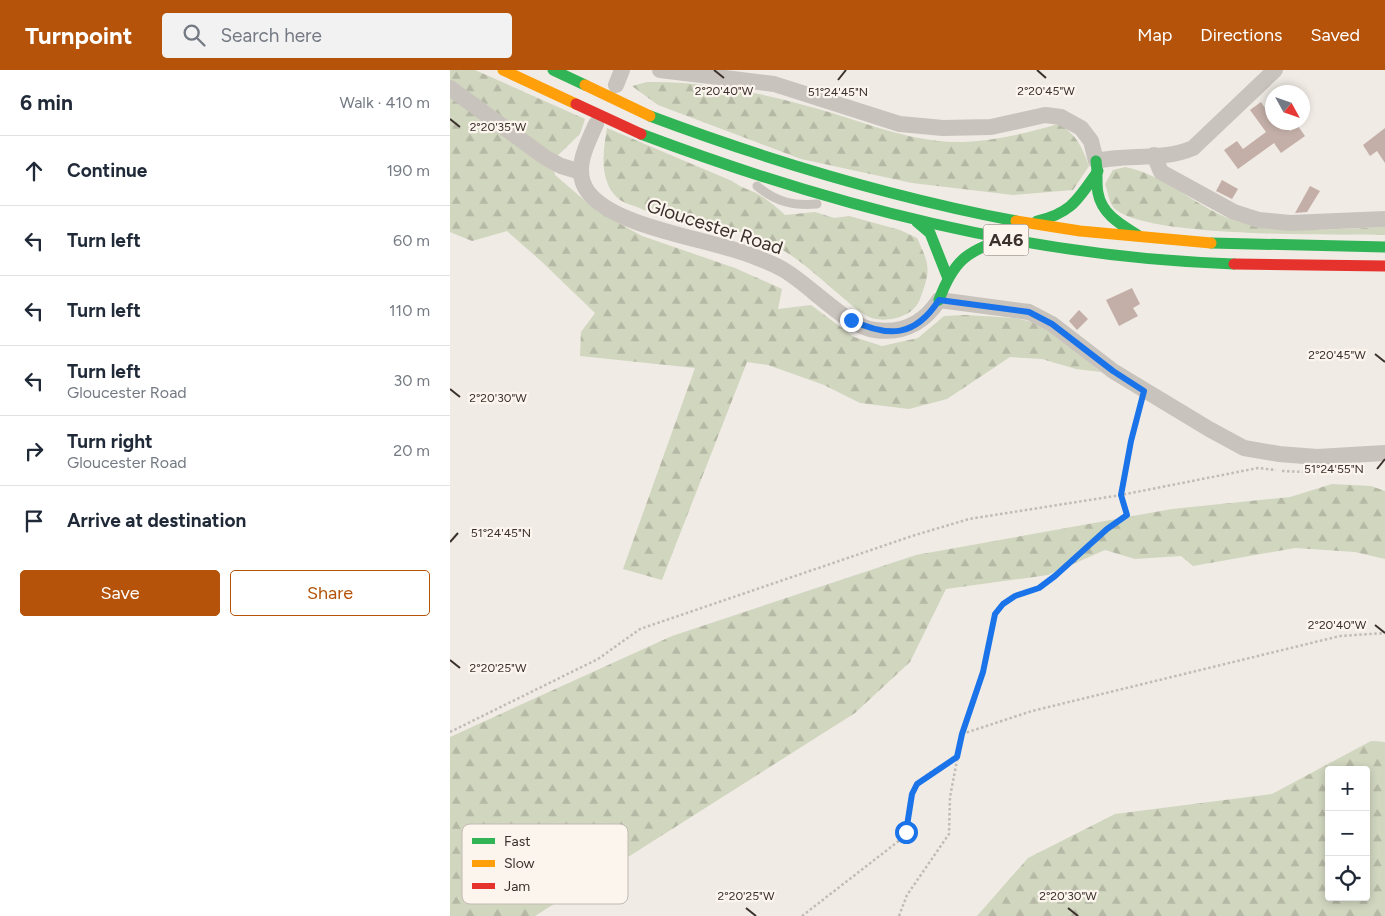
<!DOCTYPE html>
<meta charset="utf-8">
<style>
:root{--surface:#fff;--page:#f2f2f3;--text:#1f2937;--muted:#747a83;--line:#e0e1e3;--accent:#b45309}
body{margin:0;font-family:Figtree,sans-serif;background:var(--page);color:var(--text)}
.controls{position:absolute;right:15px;bottom:15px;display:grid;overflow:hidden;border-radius:5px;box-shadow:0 2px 8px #0003}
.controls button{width:45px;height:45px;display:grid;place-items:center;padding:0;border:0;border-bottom:1px solid var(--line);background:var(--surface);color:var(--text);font:25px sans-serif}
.compass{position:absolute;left:815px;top:15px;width:45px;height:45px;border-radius:50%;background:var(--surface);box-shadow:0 2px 8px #0003;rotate:130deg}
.stop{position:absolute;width:15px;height:15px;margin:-11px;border:4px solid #1a73e8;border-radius:50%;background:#fff}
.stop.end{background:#1a73e8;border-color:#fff;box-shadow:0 1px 5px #0008}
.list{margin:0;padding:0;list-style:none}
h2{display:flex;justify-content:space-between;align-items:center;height:65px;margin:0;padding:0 20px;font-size:21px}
h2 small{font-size:16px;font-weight:400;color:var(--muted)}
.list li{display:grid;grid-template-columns:32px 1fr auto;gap:15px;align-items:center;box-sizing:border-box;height:70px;padding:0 20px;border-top:1px solid var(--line)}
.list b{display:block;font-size:19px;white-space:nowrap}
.list p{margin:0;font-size:16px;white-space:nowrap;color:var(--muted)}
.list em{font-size:16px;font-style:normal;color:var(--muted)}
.actions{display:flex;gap:10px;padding:15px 20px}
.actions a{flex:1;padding:11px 0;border:1px solid var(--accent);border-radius:5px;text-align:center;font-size:18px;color:var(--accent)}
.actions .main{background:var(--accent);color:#fff}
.icon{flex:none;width:28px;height:28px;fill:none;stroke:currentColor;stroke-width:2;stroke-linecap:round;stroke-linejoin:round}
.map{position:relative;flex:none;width:935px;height:846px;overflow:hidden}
header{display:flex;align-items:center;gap:30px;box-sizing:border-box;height:70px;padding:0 25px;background:var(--accent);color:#fff}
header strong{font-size:24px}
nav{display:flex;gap:28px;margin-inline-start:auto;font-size:18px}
.search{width:350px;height:45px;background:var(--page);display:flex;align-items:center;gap:12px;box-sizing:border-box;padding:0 18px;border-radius:5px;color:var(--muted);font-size:19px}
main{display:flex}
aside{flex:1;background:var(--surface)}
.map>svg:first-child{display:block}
.forest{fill:url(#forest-firs);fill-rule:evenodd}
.building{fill:#c3afa7}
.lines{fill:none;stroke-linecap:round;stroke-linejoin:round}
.path{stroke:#c2bbb6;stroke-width:2.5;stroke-dasharray:2.5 2.5;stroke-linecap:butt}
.lane{stroke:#c9c3be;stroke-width:9}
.street{stroke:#c9c3be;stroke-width:16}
.fast{stroke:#30b455;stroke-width:11}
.slow{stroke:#ff9f0a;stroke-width:11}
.jam{stroke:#e5322d;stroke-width:11}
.slow-bridge{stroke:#ff9f0a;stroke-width:11}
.jam-bridge{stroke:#e5322d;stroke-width:11}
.route{stroke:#1a73e8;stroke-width:6}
.ticks{fill:none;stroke:#3b302b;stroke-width:2}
.labels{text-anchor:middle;stroke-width:4.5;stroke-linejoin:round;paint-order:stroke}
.shield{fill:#fbf5ee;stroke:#756b66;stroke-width:1}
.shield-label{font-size:18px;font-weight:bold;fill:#3b302b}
.street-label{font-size:19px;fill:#3b302b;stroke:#fbf5ee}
.key{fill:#fbf5ee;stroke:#c1bab4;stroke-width:1}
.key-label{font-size:14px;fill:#3b302b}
.ticks-label{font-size:12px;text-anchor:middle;fill:#3b302b;stroke:#fbf5ee;stroke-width:4.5;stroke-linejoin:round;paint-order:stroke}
</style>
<header>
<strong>Turnpoint</strong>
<div class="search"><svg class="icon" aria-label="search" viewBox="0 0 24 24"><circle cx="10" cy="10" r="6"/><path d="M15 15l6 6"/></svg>Search here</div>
<nav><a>Map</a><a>Directions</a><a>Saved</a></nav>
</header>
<main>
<aside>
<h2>6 min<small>Walk · 410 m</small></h2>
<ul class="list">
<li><svg class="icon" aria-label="ahead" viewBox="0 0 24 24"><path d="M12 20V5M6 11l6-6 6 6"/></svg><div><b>Continue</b></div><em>190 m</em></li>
<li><svg class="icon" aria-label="left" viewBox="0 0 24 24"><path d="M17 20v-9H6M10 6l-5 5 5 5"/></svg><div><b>Turn left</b></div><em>60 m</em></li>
<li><svg class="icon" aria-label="left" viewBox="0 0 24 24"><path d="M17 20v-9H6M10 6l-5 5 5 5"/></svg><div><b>Turn left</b></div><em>110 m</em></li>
<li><svg class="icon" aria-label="left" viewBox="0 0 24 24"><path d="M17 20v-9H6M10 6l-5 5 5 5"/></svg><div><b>Turn left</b><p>Gloucester Road</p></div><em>30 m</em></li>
<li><svg class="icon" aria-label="right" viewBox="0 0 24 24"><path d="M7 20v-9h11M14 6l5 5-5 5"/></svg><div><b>Turn right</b><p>Gloucester Road</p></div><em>20 m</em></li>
<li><svg class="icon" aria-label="arrive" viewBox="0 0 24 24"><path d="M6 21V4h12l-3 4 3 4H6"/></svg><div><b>Arrive at destination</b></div></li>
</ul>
<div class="actions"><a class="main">Save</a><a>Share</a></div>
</aside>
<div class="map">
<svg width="935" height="846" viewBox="0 0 935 846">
<defs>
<pattern id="forest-firs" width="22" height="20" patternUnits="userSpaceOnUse" patternTransform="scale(1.25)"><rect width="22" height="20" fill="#d1d6bf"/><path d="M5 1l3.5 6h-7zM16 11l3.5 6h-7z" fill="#b4b8a4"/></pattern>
</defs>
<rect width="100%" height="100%" fill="#f0ebe5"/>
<g class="forest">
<path d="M0,0H25L135,49L130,64L102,91L105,105L147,141L192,166L285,198L332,219L328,239L361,235L404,267L432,276L468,268L494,246L515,245L565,248L591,254L651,302L626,299L592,289L560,287L497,329L459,339L410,333L374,315L318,295L297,292L212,510L173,499L245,298L130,286L131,262L145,243L92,192L57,161L22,171L0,162Z"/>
<path d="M197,12C260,11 322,25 382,43C418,54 451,67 488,71C528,75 570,65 608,54C626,63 632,77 639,96L623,120L563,125L462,113L351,89L208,35L182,16Z"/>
<path d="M157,58L282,111C290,117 297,119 306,123C317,129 326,137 335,145L365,142L384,148L399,146L450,160L467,168C480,196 481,199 470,229C464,247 436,254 419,247C409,242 399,233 391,226C368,207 346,185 318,172C276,152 229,156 187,137C182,135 174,133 170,130C148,112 153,82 157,58Z"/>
<path d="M675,97C711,104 740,131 773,146C815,165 889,159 935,157V165C884,164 698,168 665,139C659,134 658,121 655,114L663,100Z"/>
<path d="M882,414L921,416L935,421V489L905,482L845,478L743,496L731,486L685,489L655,480L598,505L496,519L460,592L405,643L85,846H0V667L222,566L466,485L722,439L840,427Z"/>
<path d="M921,671L935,672V846H527L578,788L665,744L822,724ZM879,700H916V827H879Z"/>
</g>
<g class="building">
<path d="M811,32L822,49V52H835L840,61L848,56L855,66L831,83L824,73L788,99L774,80L787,71L793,79L816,62L800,40Z"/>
<path d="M935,58V93L927,81L920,86L913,75Z"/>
<path d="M772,110L788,119L782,129L766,121Z"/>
<path d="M860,116L870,121L857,142L845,143Z"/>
<path d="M682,218L690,234L683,238L688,246L669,256L656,230Z"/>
<path d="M629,240L638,249L627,260L619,251Z"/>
</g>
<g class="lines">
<g class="path">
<path d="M832,401L856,402"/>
<path d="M0,662L148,589L190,559L462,466L519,449L671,425L808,398L826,400"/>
<path d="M512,664L582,641L890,566L935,563"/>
<path d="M352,846L450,770C463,752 455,729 467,714C476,703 494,695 506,687"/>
<path d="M449,846L457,825L499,764L500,727L512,664L533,602L545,544L553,534L565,526L589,518L605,506L657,459L677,445L671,425L690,334"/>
</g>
<path class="lane" d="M307,116C326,132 343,136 367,134"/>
<g class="street">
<path d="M210,0L324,14L450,54L493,58L541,57L595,45L611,47L631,58L641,71L646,91C678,84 713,91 743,78L825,0"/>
<path d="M166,15L172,0"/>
<path d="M0,18L96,88L111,96L131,102"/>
<path d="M146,54C137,74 122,101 138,122C165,158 260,169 303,186C313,190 324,194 334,200C360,215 397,257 425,260C453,264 474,253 489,230L579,242L602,254L663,301L759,359L794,378L829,384L867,387L935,383"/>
<path d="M704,85L711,102L784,142L809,150L840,153L935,149"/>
</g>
<g class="fast">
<path d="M103,0L135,15"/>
<path d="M200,46C320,91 440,127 566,151"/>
<path d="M191,64C382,136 579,187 784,194"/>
<path d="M646,91C648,102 646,113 648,123C652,145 672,155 689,166"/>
<path d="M587,151C622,143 628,129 648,101"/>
<path d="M467,152L480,163L497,206"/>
<path d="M761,173L935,177"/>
<path d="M489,230C503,192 516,181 554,169"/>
</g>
<g class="slow">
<path d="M53,0L126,34"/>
<path d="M566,151L630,161L761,173"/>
</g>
<path class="jam" d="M784,194L935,196"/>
<path class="slow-bridge" d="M135,15L200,46"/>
<path class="jam-bridge" d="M126,34L191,64"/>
</g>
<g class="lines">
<path class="route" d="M401,250C439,268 465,267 489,230L579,242L602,254L663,301L694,321L681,371L671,425L677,445L657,459L605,506L589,518L565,526L553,534L545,544L533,602L512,664L507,687L467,714L462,724L456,762"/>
</g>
<path class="ticks" d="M264,0L274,8M587,0L596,8M388,10L396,0M0,49L10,57M925,284L935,292M0,319L10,327M927,399L935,389M0,472L8,463M925,555L935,563M0,590L10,598M296,838L306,846M618,838L628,846"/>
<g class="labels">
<rect class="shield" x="533.5" y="154.5" width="45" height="31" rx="4"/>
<g class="shield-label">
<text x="556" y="176">A46</text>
</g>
<g class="street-label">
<text transform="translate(265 156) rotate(18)" y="7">Gloucester Road</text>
</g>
</g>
<rect x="12" y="754" width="166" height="80" rx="8" class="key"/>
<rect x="22" y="768" width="23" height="6" fill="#30b455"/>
<rect x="22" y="790" width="23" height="7" fill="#ff9f0a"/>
<rect x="22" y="813" width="23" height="6" fill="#e5322d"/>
<g class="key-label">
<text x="54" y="776">Fast</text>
<text x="54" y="798">Slow</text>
<text x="54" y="821">Jam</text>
</g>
<g class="ticks-label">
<text x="274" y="25">2°20'40"W</text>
<text x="596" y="25">2°20'45"W</text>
<text x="388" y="26">51°24'45"N</text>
<text x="48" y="61">2°20'35"W</text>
<text x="887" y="289">2°20'45"W</text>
<text x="48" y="332">2°20'30"W</text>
<text x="884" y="403">51°24'55"N</text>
<text x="51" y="467">51°24'45"N</text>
<text x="887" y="559">2°20'40"W</text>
<text x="48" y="602">2°20'25"W</text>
<text x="296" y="830">2°20'25"W</text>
<text x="618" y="830">2°20'30"W</text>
</g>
</svg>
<div class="controls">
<button>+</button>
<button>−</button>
<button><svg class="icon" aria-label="locate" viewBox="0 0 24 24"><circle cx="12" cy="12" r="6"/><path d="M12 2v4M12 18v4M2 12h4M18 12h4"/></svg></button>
</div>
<svg class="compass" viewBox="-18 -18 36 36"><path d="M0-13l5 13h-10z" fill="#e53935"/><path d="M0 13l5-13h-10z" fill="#747a83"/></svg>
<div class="stop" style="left:456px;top:762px"></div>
<div class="stop end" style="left:401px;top:250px"></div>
</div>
</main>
